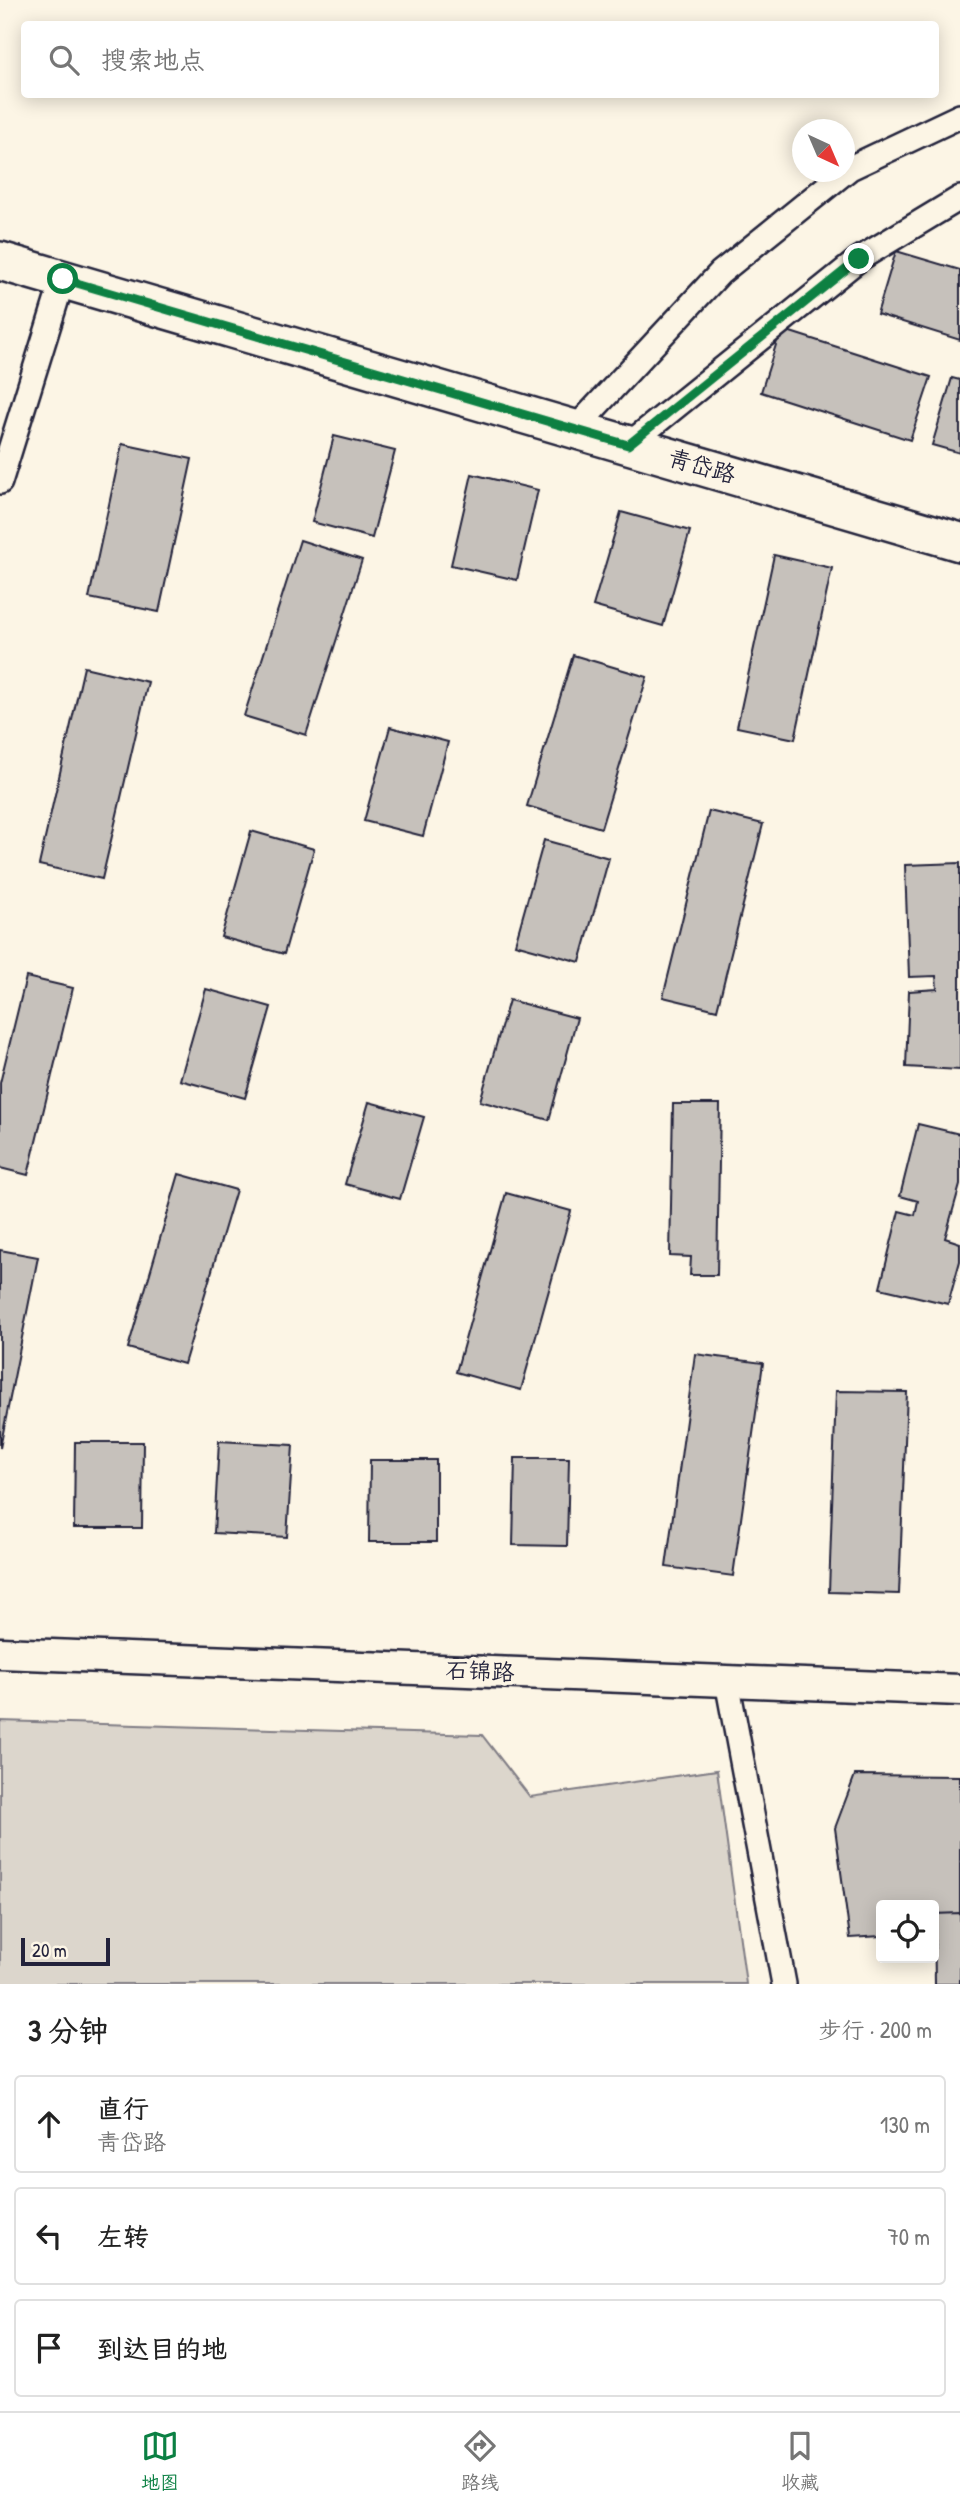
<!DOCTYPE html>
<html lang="zh">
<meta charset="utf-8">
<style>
:root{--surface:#fff;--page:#f6f6f6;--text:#222;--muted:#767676;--line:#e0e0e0;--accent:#0b8043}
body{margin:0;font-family:"Patrick Hand","LXGW WenKai TC",sans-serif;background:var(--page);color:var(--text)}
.controls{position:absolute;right:21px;bottom:21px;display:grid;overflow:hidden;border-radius:7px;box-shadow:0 4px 18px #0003}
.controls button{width:63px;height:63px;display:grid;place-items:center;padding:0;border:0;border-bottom:2px solid var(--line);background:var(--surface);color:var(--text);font:35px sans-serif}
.compass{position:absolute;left:792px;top:119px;width:63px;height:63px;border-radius:50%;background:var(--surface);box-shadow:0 4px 18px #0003;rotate:136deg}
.scale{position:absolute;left:21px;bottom:18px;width:89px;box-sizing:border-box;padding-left:7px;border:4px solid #22223b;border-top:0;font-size:19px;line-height:24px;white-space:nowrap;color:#22223b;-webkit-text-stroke:5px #fcf5e5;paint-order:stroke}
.stop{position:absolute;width:21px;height:21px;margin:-16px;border:5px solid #0b8043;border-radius:50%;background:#fff}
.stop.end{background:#0b8043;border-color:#fff;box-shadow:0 2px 7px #0008}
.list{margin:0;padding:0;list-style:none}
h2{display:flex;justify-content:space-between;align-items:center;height:91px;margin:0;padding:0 28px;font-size:30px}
h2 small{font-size:23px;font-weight:400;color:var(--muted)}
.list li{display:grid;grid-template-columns:46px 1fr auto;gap:21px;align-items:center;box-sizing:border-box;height:98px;margin:0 14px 14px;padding:0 14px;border:2px solid var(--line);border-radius:7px}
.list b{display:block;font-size:26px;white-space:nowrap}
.list p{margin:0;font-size:23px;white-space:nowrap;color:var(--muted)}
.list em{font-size:23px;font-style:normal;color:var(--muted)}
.icon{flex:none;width:38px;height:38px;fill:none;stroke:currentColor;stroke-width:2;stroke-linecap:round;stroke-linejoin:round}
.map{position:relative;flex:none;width:960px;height:1984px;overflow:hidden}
.search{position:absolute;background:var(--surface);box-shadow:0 4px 18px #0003;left:21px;right:21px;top:21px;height:77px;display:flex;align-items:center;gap:18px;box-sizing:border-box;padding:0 24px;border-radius:7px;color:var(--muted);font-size:26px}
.sheet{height:427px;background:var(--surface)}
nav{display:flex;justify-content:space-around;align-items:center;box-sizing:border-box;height:98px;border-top:2px solid var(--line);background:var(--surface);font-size:19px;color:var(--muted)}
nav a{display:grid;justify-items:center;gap:4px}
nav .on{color:var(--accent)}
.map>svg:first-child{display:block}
.green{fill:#dcd6cc;stroke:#7f7c84;stroke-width:2}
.building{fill:#c6c1bb;stroke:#22223b;stroke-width:2}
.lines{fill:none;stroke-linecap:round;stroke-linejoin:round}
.minor-casing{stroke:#22223b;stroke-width:28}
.tertiary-casing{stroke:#22223b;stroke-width:35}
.primary-casing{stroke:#22223b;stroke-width:42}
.minor{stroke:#fcf5e5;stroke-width:23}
.tertiary{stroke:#fcf5e5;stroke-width:30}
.primary{stroke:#fcf5e5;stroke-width:37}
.route{stroke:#0b8043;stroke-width:9}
.labels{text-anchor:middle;stroke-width:7;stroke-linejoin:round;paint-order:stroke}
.street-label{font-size:23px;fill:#22223b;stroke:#fcf5e5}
</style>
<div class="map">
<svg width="960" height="1984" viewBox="0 0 960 1984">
<rect width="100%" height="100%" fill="#fcf5e5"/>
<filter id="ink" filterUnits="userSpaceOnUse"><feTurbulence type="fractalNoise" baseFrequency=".0143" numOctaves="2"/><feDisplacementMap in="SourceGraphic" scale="14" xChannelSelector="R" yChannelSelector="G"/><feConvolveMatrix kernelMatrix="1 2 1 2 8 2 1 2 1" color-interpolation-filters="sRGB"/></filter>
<g filter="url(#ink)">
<path class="green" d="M0,1721L482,1735L530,1797L717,1770L746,1984H0Z"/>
<g class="building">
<path d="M896,251L960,270V340L877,314Z"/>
<path d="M781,329L931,377L910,440L761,392Z"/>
<path d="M952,378L960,380V453L932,445Z"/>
<path d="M334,436L395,451L372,538L312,522Z"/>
<path d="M122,444L192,459L159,612L89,598Z"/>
<path d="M472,474L538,490L517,580L451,565Z"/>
<path d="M621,512L690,531L663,626L593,606Z"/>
<path d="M300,540L362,560L306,735L244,716Z"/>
<path d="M774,555L832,568L795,739L737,727Z"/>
<path d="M573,655L647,677L601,828L527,806Z"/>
<path d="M84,667L148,682L102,879L39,865Z"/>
<path d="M390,727L448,742L423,836L364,821Z"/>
<path d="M709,811L763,824L717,1010L663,997Z"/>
<path d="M251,831L314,849L284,954L221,937Z"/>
<path d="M544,840L609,858L580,962L515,944Z"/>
<path d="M960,863V1070L906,1067L909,991L937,989L936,976L909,977L905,865Z"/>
<path d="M26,977L73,988L28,1175L0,1168V1083Z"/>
<path d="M206,989L271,1007L245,1098L180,1080Z"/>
<path d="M509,1000L577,1018L549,1120L480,1101Z"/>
<path d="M369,1102L424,1117L400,1199L345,1184Z"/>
<path d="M673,1104H720L717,1275H690L691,1257L670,1256Z"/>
<path d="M918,1124L960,1134V1185L945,1238L960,1243V1261L948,1304L880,1288L899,1211L915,1215L918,1201L900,1196Z"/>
<path d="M179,1174L236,1190L184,1364L128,1348Z"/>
<path d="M506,1193L571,1211L521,1390L456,1372Z"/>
<path d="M0,1250L38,1257L0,1448Z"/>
<path d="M695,1354L763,1363L733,1576L666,1567Z"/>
<path d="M836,1391L907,1392L899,1594L829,1592Z"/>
<path d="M219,1441L293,1445L287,1537L214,1533Z"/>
<path d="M75,1442H143L142,1528H74Z"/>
<path d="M515,1458H569L567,1546L513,1545Z"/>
<path d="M370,1460H436V1542H369Z"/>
<path d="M855,1775L960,1776V1931L934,1932V1905H881V1936L850,1938L835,1828Z"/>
<path d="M960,1913V1984H935L934,1914Z"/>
</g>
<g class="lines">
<g class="minor-casing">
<g id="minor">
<path d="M575,429L720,273L850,168L960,116"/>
<path d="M628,445L859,259L960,198"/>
<path d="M0,482L63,279"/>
<path d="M727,1681L784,1984"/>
</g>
</g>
<g class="tertiary-casing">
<path id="tertiary" d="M0,1653L960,1690"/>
</g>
<g class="primary-casing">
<path id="primary" d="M0,261L960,542"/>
</g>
<use href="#minor" class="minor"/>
<use href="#tertiary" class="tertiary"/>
<use href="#primary" class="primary"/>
</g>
</g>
<g class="lines" filter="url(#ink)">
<path class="route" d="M63,279L628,445L859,259"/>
</g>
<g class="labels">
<g class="street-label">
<text transform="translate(702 466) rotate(16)" y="8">青岱路</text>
<text transform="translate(480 1671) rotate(2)" y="8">石锦路</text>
</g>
</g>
</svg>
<div class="controls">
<button><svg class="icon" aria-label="locate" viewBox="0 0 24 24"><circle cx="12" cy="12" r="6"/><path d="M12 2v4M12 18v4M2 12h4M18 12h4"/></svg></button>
</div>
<svg class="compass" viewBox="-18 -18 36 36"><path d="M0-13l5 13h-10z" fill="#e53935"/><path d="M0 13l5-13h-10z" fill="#767676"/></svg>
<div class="scale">20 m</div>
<div class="stop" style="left:63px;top:279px"></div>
<div class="stop end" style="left:859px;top:259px"></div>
<div class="search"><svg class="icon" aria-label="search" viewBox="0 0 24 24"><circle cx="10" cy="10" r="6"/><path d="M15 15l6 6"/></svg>搜索地点</div>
</div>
<section class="sheet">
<h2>3 分钟<small>步行 · 200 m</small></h2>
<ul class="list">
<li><svg class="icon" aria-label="ahead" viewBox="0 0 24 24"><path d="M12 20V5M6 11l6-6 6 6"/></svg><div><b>直行</b><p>青岱路</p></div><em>130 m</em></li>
<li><svg class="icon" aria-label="left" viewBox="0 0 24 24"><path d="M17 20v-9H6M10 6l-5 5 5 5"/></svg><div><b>左转</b></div><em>70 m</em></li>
<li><svg class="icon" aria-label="arrive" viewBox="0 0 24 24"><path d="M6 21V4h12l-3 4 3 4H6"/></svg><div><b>到达目的地</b></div></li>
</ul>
</section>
<nav>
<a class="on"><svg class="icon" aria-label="map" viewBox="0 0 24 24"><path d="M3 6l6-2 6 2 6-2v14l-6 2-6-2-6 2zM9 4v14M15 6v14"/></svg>地图</a>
<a><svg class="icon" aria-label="directions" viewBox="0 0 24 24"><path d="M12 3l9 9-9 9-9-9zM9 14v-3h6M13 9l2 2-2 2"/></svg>路线</a>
<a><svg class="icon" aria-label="saved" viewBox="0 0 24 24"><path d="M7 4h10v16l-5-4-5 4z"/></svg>收藏</a>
</nav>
